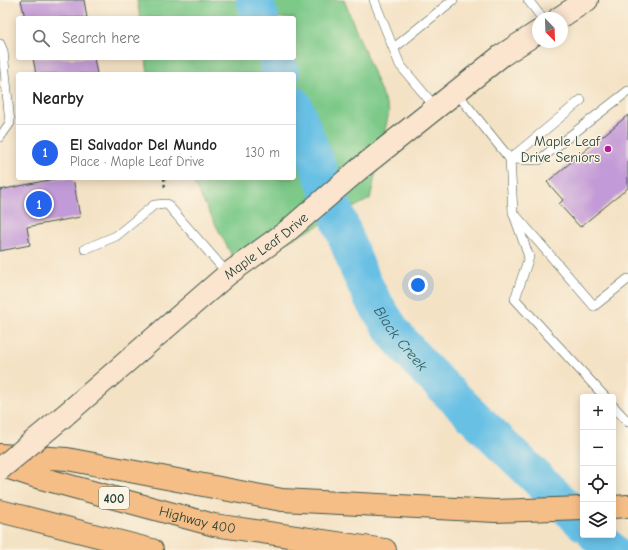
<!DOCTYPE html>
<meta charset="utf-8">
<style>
:root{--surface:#fff;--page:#f2f2f2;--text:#222;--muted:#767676;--line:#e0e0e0;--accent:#2563eb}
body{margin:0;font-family:"Comic Neue",sans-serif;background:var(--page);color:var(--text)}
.controls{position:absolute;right:12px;bottom:12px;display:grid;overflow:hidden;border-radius:4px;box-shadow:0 2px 10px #0003}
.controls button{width:36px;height:36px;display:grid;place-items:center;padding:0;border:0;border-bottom:1px solid var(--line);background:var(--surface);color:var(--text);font:20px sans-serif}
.compass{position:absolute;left:532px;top:12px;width:36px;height:36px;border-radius:50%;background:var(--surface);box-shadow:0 2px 10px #0003;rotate:157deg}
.you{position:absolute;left:418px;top:285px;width:14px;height:14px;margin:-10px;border:3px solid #fff;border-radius:50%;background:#1a73e8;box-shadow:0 0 0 6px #1a73e833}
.badge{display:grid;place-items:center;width:26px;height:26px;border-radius:50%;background:var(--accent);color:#fff;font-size:13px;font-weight:700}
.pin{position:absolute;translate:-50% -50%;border:2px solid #fff;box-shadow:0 1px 4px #0006}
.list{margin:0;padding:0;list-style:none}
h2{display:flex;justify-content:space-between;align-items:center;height:52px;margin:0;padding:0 16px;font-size:17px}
h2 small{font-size:13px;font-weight:400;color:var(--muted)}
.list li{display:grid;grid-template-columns:26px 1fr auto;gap:12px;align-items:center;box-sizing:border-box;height:56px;padding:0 16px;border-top:1px solid var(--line)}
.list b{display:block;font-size:15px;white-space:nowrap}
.list p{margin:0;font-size:13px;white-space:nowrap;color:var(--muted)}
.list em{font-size:13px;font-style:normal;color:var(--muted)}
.icon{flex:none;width:22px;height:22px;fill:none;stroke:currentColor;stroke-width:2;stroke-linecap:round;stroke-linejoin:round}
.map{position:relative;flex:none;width:628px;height:550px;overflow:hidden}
.search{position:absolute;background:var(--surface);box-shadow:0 2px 10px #0003;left:16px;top:16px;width:280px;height:44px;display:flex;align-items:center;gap:10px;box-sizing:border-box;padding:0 14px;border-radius:4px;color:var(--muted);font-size:15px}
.panel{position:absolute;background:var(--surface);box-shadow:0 2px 10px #0003;left:16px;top:72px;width:280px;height:108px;border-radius:4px}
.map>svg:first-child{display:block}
.green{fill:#7cc988;stroke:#4e835e}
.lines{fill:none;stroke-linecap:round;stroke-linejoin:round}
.river{stroke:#67c0e5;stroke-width:36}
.building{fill:#c29ad7}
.lane-casing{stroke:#3f564a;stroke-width:10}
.secondary-casing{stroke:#3f564a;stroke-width:24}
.highway-casing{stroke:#3f564a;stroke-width:24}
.path{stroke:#3f564a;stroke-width:2.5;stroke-dasharray:3 3;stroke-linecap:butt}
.lane{stroke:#fff;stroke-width:9}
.secondary{stroke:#fbe5cf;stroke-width:22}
.highway{stroke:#f6be87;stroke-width:22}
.secondary-bridge-casing{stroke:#3f564a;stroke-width:24;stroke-linecap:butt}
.secondary-bridge{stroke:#fbe5cf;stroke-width:22}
.poi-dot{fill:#b5179e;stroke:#fcf5e5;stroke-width:1.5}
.labels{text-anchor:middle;stroke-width:3;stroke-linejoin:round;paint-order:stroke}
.shield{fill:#fcf5e5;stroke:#617469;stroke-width:1}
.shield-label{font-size:13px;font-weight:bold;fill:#1f3d34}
.poi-label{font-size:14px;fill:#1f3d34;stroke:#fcf5e5;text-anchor:end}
.street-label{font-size:14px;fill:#1f3d34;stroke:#fcf5e5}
.water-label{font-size:15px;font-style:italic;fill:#315e60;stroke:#fcf5e5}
</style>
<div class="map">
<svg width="628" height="550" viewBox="0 0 628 550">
<rect width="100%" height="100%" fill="#fcf5e5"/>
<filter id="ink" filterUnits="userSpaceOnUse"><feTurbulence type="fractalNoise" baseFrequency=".025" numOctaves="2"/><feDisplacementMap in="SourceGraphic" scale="8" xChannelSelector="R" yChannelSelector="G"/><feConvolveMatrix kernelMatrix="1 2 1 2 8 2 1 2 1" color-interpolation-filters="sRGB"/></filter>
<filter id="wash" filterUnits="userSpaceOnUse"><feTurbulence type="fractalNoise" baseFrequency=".012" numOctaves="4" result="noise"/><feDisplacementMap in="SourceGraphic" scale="16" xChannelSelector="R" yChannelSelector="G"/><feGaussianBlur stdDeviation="0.9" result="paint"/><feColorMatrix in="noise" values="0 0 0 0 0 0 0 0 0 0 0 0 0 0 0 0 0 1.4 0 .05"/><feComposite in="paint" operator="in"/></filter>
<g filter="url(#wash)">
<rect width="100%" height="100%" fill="#f4e2c5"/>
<path class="green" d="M137,0H344L389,112L370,199L238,267L191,178H294V74H148L146,58H294V18H140Z"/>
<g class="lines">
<g class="river">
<path d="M254,0L261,18"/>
<path d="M276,58L282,74"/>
<path id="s1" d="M294,104L359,272L371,297L394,333L422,366L583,523"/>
<path d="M596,535L611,550"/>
</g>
</g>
<g id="blocks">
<g class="building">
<path d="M21,0H84L87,18H25Z"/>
<path d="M33,58H94L97,74H36Z"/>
<path d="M628,115V188L580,227L559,204L563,200L547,182Z"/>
<path d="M59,178H73L80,217L27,227L30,245L0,251V190Z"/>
</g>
</g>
</g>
<g filter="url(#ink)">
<use href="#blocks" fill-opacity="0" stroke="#3f564a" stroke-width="1"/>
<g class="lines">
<g class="lane-casing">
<g id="lane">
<path d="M374,0L400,65L436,108"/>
<path d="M528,0L542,18"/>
<path d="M0,44L3,51L10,123L0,137"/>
<path d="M394,48L453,0"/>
<path d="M456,92L510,159L513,212L529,257L515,299L605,397"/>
<path d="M510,159L539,160L628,91"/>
<path d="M510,159L581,100"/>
<path d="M517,217L594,306L628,279"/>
<path d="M85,249L116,236L154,205L167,204L228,274"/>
<path d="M613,406L628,422"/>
</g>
</g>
<g class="secondary-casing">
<g id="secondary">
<path d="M559,18L587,0"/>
<path id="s2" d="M64,416L228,274L285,233L358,170L501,56L538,32"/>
</g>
</g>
<g class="highway-casing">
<g id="highway">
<path d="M0,455L67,459L282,500L495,511L583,508"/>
<path id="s3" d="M0,465L37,477L214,525L385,550"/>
<path d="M613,507L628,506"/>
<path d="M0,511L152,550"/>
</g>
</g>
<path class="path" d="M164,178L165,189"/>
<use href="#lane" class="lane"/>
<use href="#secondary" class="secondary"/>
<use href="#highway" class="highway"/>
<g class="secondary-bridge-casing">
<path id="secondary-bridge" d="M0,469L64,416"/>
</g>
<use href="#secondary-bridge" class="secondary-bridge"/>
</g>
</g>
<circle class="poi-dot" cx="608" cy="149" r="4"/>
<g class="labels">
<rect class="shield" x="99" y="487" width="30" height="22" rx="3"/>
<g class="shield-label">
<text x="114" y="503">400</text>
</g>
<g class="poi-label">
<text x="600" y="146">Maple Leaf<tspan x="600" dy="16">Drive Seniors</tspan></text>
</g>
<g class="street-label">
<text dy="5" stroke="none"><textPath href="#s2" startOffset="264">Maple Leaf Drive</textPath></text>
<text dy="5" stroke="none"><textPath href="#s3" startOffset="205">Highway 400</textPath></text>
</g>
<g class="water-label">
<text dy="5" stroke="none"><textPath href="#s1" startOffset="259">Black Creek</textPath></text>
</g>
</g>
</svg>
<div class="controls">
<button>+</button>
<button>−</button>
<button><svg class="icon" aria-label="locate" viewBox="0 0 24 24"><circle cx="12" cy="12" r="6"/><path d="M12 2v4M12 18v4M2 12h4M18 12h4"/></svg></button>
<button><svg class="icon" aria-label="layers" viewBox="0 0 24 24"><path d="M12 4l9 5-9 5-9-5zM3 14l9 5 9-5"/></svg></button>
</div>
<svg class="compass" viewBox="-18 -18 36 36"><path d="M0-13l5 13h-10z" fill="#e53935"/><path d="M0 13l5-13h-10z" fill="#767676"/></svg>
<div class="you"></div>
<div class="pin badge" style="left:39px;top:204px">1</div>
<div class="search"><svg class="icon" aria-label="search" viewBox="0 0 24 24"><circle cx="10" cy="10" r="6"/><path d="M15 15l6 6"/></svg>Search here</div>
<section class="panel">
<h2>Nearby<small></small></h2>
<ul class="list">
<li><span class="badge">1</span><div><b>El Salvador Del Mundo</b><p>Place · Maple Leaf Drive</p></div><em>130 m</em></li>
</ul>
</section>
</div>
